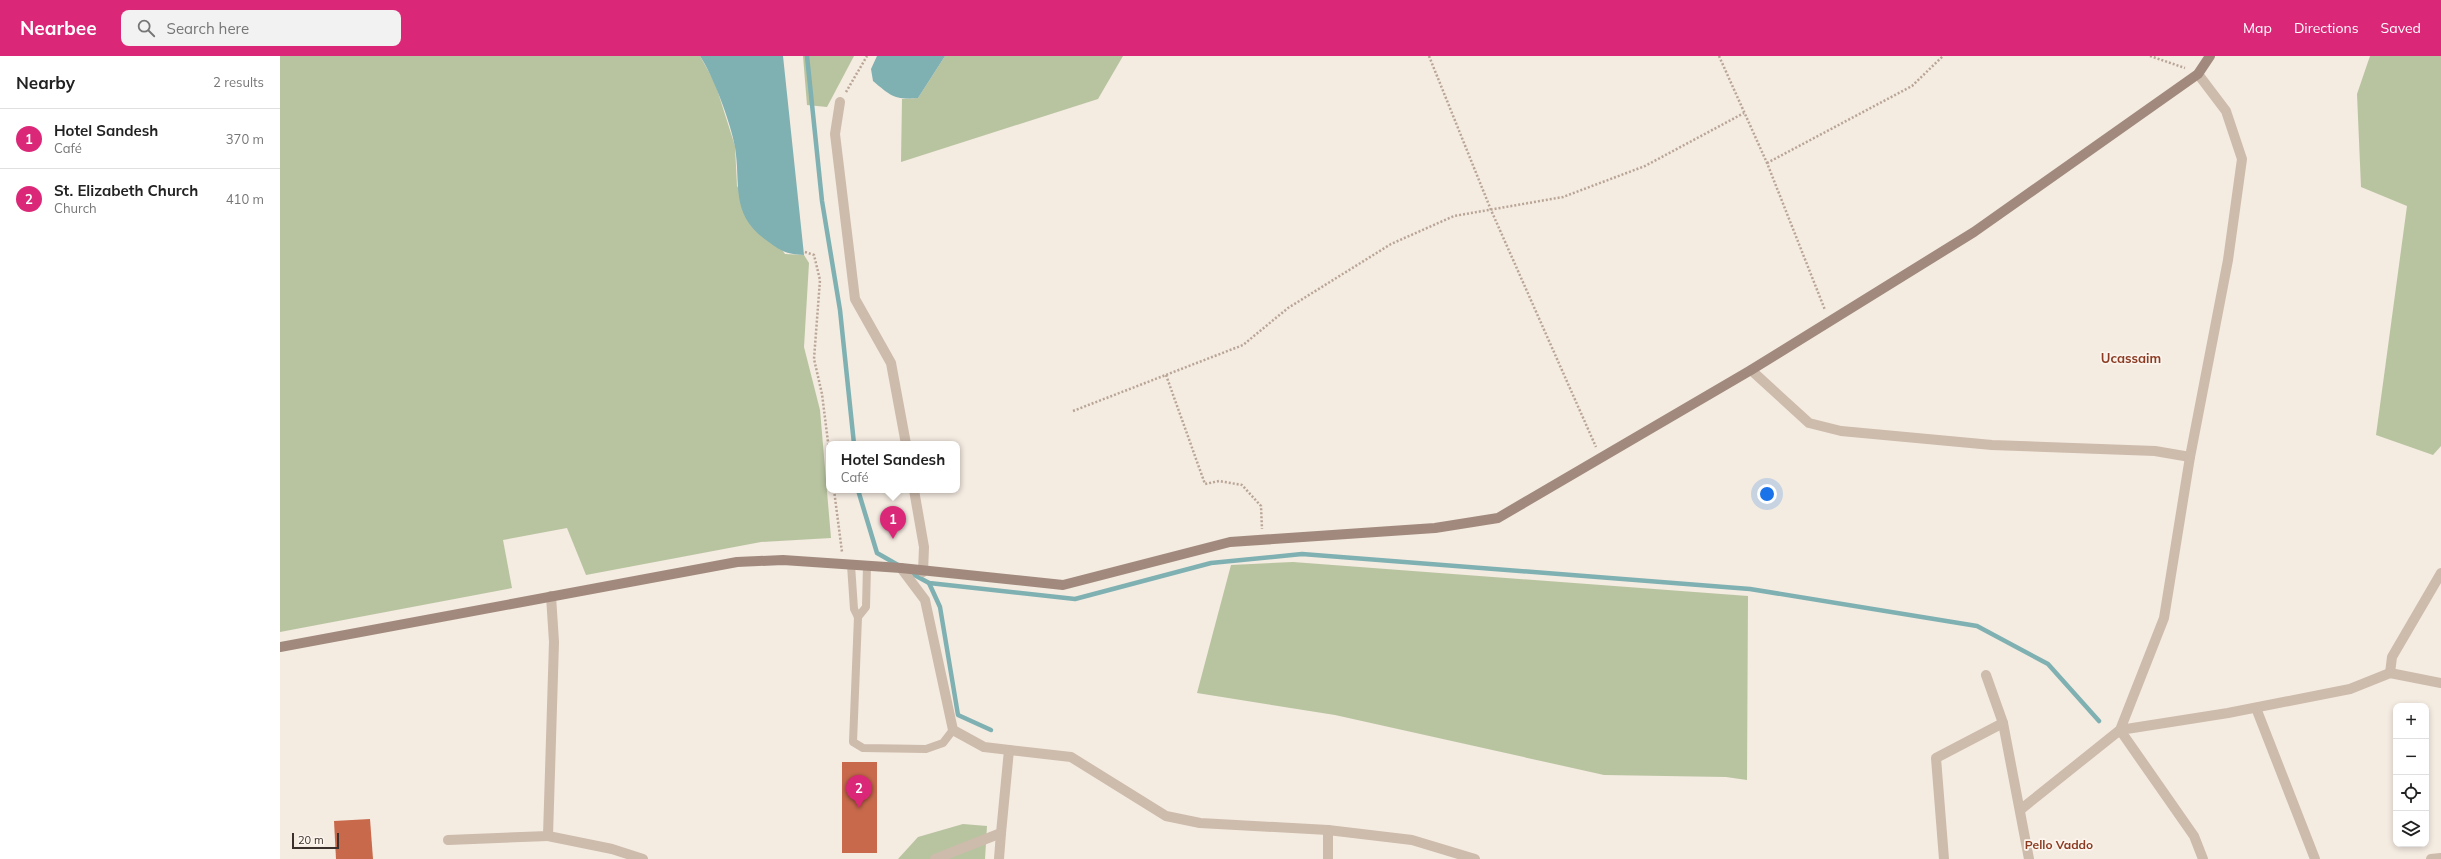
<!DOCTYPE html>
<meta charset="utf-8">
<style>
:root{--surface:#fff;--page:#f2f2f2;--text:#222;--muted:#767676;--line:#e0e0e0;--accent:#db2777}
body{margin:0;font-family:Mulish,sans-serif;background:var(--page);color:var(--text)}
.controls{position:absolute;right:12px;bottom:12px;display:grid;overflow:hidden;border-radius:8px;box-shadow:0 2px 6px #0003}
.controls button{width:36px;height:36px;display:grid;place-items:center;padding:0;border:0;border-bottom:1px solid var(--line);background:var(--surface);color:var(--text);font:20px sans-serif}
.scale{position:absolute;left:12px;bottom:10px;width:47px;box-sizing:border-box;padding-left:4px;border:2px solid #3b302b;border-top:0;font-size:11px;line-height:14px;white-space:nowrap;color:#3b302b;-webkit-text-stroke:3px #fbf5ee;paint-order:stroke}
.you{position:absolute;left:1487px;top:438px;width:14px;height:14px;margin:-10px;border:3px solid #fff;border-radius:50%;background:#1a73e8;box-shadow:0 0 0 6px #1a73e833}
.badge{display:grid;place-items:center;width:26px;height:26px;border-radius:50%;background:var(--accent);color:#fff;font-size:13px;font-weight:700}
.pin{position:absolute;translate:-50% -33px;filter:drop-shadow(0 1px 2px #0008)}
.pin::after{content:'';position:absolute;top:21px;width:14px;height:12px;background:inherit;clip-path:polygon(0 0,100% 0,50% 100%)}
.popup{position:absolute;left:546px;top:385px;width:134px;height:52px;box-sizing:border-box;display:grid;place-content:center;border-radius:8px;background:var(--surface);filter:drop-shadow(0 1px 3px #0005);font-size:13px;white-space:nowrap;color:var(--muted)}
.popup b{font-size:15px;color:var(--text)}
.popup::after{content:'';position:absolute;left:50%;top:100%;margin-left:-8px;border:8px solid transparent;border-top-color:var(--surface)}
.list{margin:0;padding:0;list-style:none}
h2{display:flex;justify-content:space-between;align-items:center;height:52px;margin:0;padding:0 16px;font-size:17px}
h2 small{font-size:13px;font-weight:400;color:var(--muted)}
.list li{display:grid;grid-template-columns:26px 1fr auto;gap:12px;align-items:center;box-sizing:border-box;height:60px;padding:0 16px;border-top:1px solid var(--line)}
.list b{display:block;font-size:15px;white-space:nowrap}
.list p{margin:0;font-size:13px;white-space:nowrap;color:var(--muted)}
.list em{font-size:13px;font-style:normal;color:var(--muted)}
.icon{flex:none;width:22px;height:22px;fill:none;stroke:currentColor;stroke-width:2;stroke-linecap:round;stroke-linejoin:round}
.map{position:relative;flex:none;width:2161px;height:803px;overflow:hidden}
header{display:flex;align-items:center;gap:24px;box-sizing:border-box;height:56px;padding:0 20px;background:var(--accent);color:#fff}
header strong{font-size:19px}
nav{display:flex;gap:22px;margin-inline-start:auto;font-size:14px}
.search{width:280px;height:36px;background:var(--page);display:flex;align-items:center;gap:10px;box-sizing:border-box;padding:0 14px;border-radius:8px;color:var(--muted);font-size:15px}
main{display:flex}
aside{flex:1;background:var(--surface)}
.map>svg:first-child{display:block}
.green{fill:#b8c4a0}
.water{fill:#7fb0b2}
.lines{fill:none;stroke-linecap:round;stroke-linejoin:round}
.stream{stroke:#7fb0b2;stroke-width:4.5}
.building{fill:#c8694b}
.path{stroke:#b9a596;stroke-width:2.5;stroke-dasharray:2 2;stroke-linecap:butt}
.lane{stroke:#cdbbac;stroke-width:8}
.street{stroke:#cdbbac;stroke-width:10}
.secondary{stroke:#a18a7d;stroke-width:10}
.labels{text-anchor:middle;stroke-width:3.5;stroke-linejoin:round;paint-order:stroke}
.neighbourhood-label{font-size:12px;font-weight:bold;fill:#8c3b22;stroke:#fbf5ee}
.quarter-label{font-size:13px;font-weight:bold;fill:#8c3b22;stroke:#fbf5ee}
</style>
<header>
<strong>Nearbee</strong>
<div class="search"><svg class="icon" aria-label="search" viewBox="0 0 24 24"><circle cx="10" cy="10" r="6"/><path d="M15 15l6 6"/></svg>Search here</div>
<nav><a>Map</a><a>Directions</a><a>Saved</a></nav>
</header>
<main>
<aside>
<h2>Nearby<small>2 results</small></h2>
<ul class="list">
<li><span class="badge">1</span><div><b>Hotel Sandesh</b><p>Café</p></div><em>370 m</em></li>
<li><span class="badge">2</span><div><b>St. Elizabeth Church</b><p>Church</p></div><em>410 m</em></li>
</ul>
</aside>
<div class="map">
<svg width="2161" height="803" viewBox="0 0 2161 803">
<rect width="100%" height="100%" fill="#f4ebe1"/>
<g class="green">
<path d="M0,0H420L435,27L455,90L457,130L505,198L524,199L529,207L524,291L540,354L551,482L481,486L306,519L287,472L223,484L232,532L0,576Z"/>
<path d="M523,0H574L547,51L527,49Z"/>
<path d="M665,0H843L818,43L621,106L622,43L638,42Z"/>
<path d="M2090,0H2161V390L2153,399L2096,379L2127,150L2081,131L2077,38Z"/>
<path d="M1013,506L1468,540L1467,724L1446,721L1324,719L1055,659L917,637L951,509Z"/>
<path d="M683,768L707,770L705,803H618L638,781Z"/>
</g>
<g class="water">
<path d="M420,0H503L524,199C505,198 501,195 486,184C450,158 461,129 455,91C451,68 433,19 420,0Z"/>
<path d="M597,0H665L638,42C614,44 611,40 593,25L591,13Z"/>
</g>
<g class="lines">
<g class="stream">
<path d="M527,0L542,145L560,254L574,388"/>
<path d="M578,434L597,497L618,509"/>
<path d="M629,516L649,527L795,543L931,507L1022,498L1470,533L1697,570L1768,608L1819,665"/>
<path d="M649,527L660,551L678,659L711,674"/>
</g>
</g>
<g class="building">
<rect x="562" y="706" width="35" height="91"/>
<path d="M90,763L93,803H56L54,765Z"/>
</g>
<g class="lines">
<g class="path">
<path d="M1149,0L1211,154L1316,391"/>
<path d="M1439,0L1487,107L1545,254"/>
<path d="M1870,0L1905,12"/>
<path d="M566,36L587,0"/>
<path d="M1487,107L1632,30L1663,0"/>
<path d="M525,196L534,199L540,224L534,303L542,338L549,394"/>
<path d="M886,319L925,428L939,425L962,429L981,450L982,473"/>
<path d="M793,355L963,289L1008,252L1111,188L1174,160L1283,141L1365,110L1464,57"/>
<path d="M554,434L562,496"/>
</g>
<g class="lane">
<path d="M571,509L574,553L578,561L573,686L583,692L646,693L663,687L673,674"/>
<path d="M578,561L586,551L587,510"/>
</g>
<g class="street">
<path d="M560,46L555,78L575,243L611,307L626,388"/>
<path d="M1471,314L1529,367L1561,375L1712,389L1875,395L1910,401"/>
<path d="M634,434L644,491L643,516"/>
<path d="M621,512L645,544L673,674L704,691L791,701L886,760L920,767L1048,774L1132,784L1195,803"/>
<path d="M2110,617L2112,601L2161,517"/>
<path d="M1706,619L1723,667L1749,803"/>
<path d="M1976,652L2035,803"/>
<path d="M1740,754L1840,674L1884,562L1910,401L1948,204L1962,103L1946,55L1918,18"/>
<path d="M1048,774V803"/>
<path d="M268,780L332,793L363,803"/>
<path d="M168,784L268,780L274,586L271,540"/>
<path d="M655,803L721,777L729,694"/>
<path d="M719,803L721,777"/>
<path d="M1664,803L1656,702L1723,667"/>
<path d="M1923,803L1914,780L1840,674L1948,657L2070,633L2110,617L2161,627"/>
<path d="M2151,803L2161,802"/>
</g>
<path class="secondary" d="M0,591L457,506L503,504L621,512L783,529L950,486L1155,472L1218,462L1471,314L1694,176L1918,18L1930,0"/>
</g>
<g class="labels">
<g class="neighbourhood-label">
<text x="1779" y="793">Pello Vaddo</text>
</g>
<g class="quarter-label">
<text x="1851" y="307">Ucassaim</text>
</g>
</g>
</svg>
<div class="controls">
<button>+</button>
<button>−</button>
<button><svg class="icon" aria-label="locate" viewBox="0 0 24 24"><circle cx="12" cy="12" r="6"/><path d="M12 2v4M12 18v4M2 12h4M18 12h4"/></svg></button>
<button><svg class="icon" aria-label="layers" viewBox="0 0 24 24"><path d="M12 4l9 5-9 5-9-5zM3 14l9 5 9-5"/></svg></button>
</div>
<div class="scale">20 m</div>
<div class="you"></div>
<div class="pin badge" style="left:613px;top:483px">1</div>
<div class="popup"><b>Hotel Sandesh</b>Café</div>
<div class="pin badge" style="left:579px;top:752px">2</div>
</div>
</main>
